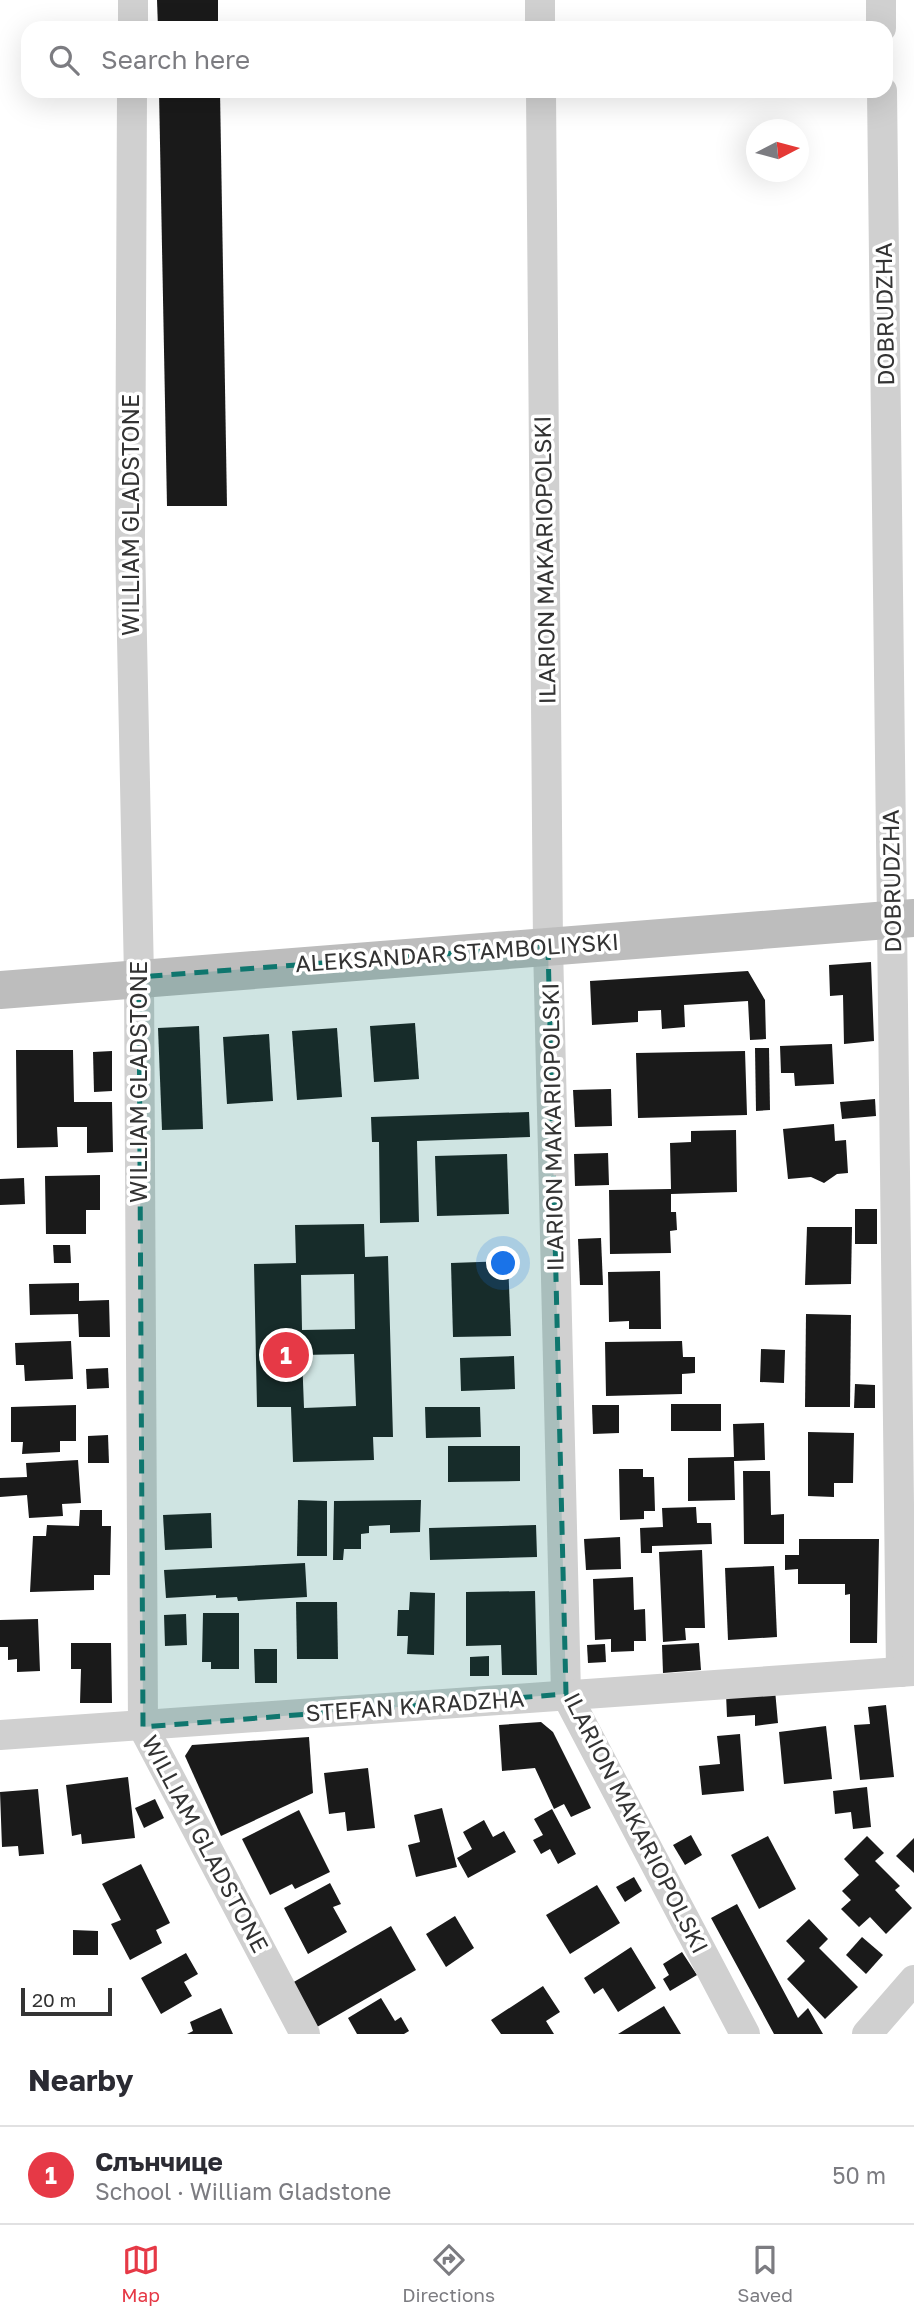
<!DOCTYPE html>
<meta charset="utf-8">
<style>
:root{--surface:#fff;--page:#f7f7f7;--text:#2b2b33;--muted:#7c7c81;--line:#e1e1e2;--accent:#e63946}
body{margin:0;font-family:"Golos Text",sans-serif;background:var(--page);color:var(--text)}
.compass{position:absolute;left:746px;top:119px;width:63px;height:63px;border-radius:50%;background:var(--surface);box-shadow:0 7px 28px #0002;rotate:84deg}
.scale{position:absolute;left:21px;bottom:18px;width:91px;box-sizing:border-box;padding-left:7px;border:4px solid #333;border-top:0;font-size:19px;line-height:24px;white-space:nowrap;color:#333;-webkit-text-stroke:5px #fff;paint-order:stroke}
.you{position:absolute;left:504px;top:1264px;width:24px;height:24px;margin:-18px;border:5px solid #fff;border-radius:50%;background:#1a73e8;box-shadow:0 0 0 10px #1a73e833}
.badge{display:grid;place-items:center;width:46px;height:46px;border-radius:50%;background:var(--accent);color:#fff;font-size:23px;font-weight:700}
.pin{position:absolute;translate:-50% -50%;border:4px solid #fff;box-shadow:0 2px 7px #0006}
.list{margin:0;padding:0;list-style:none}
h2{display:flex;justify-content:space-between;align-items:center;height:91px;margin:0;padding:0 28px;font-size:30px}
h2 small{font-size:23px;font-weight:400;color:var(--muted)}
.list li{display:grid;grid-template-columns:46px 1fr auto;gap:21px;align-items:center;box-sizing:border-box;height:98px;padding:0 28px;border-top:2px solid var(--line)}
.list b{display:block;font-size:26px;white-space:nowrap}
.list p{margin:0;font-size:23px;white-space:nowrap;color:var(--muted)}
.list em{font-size:23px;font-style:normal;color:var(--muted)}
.icon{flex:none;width:38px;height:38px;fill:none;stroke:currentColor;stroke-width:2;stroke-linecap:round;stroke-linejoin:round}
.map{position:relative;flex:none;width:914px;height:2034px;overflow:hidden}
.search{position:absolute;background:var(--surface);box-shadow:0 7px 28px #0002;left:21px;right:21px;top:21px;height:77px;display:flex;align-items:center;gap:18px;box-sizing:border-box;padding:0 24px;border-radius:21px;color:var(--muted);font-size:26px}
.sheet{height:189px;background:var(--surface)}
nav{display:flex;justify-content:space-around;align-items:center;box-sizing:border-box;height:98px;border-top:2px solid var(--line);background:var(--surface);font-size:19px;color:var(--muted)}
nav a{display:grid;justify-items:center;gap:4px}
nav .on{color:var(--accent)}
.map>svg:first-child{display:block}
.building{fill:#1a1a1a;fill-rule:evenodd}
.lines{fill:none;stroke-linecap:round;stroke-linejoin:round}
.street{stroke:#d0d0d0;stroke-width:30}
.secondary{stroke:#bdbdbd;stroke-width:38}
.marked{fill:#0f766e;fill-opacity:0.2;stroke:#0f766e;stroke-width:5;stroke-dasharray:14 9;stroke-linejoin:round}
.labels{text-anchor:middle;stroke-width:7;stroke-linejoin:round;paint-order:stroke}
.street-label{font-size:23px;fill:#333;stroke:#fff}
</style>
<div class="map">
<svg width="914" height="2034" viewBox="0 0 914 2034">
<rect width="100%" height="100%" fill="#fff"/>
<g class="building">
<path d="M157,0H218V28H158Z"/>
<path d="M159,91H220L227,506H167Z"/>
<path d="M871,962L874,1041L844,1044L843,995L830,996L829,965Z"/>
<path d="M748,971L765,1000L766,1039L750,1040L748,1001L684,1005L685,1027L662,1029L661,1010L638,1011V1022L592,1025L590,981Z"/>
<path d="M415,1023L419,1079L374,1082L370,1026Z"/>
<path d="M199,1026L203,1129L162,1130L158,1028Z"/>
<path d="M337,1028L342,1097L297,1100L292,1031Z"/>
<path d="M269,1034L273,1101L227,1104L223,1037Z"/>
<path d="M832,1044L834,1084L795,1086L794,1073H781L780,1046Z"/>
<path d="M755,1048H769L770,1110L756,1111Z"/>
<path d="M16,1050H73L74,1102H112L113,1152L87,1153V1127H57L58,1147L17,1148Z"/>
<path d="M112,1051V1091L94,1092L93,1052Z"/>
<path d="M745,1051L747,1115L638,1118L636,1053Z"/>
<path d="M611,1089L612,1126L575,1127L573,1090Z"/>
<path d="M875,1099L876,1116L842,1119L840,1102Z"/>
<path d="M529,1112L530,1137L417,1141L419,1222L380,1223L379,1142H372L371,1117Z"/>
<path d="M834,1124L835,1141L846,1140L848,1173L837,1174L824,1183L811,1177L788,1179L783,1129Z"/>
<path d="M736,1130L737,1192L671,1194V1212H676L677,1230L670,1231L671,1253L610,1254L609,1190L671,1189L670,1143L691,1142V1131Z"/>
<path d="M608,1153L609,1185L575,1186L574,1154Z"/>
<path d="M507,1154L509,1214L437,1216L435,1156Z"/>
<path d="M100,1175V1210H86V1234H46L45,1176Z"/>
<path d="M24,1178L25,1204L0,1205V1179Z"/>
<rect x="855" y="1209" width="22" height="35"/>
<path d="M364,1224L365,1257L388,1256L393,1437H373L374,1460L293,1462L291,1407H257L254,1264L296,1263L295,1225ZM354,1274L355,1329L302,1330L301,1275ZM354,1354L356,1406L304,1408L302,1355Z"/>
<path d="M807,1227H852L851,1284L805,1285Z"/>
<path d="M601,1238L603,1285H580L578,1239Z"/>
<path d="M53,1245H70L71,1263H54Z"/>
<path d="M508,1261L511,1336L453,1337L451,1263Z"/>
<path d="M660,1271L661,1329H629V1321L609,1322L608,1272Z"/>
<path d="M79,1283V1301L109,1300L110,1337H79L78,1314L30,1315L29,1284Z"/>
<path d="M806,1314L851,1315L850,1407H805Z"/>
<path d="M71,1341L73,1379L25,1381L24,1365H16L15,1343Z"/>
<path d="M682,1341L683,1357H695V1373L682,1374V1394L606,1396L605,1342Z"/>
<path d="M761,1349L785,1350L784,1383L760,1382Z"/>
<path d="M514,1356L515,1389L461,1391L460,1358Z"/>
<path d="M108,1368L109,1388L87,1389L86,1369Z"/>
<path d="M855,1384L875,1385V1408H854Z"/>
<rect x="671" y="1404" width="50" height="27"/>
<path d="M76,1405V1441H60V1452L22,1454L23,1442H11V1407Z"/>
<path d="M592,1405H619V1433L593,1434Z"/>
<path d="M425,1407H480L481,1437L426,1438Z"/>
<path d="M764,1423L765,1460L734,1461L735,1500L688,1501V1458L734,1457L733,1424Z"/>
<path d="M808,1432L854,1433L853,1483H834V1497L808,1496Z"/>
<path d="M108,1435L109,1463H88V1436Z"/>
<path d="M448,1446H520V1481L448,1482Z"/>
<path d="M78,1460L81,1503L62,1504L63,1516L29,1518L27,1495L0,1497V1478L27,1477L26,1463Z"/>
<path d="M619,1469H643V1477H654L655,1511H644V1519L620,1520Z"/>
<path d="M743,1471H770L771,1515L784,1514V1544H744Z"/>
<path d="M298,1500L327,1501V1556H297Z"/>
<path d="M421,1500L420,1532L390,1533V1525L369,1526V1533L361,1534V1549H344L343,1560H333L334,1501Z"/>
<path d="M696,1507L697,1523H711L712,1544L652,1546V1553H641L640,1528L663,1527L662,1508Z"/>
<path d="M80,1510H102V1526H111L110,1575H94V1590L30,1592L33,1536H46L47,1525L79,1526Z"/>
<path d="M211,1513L212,1548L165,1550L163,1515Z"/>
<path d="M536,1525L537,1557L430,1560L429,1528Z"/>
<path d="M620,1537L621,1569L586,1570L584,1539Z"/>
<path d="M799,1539H879L877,1643H850V1594L845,1595V1584H798V1569L785,1570V1555H799Z"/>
<path d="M702,1550L705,1628H685L686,1640L663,1642L659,1552Z"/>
<path d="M305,1563L307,1597L238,1601L237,1597L216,1598V1595L166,1598L164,1570Z"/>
<path d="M774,1566L777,1637L728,1640L725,1568Z"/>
<path d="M633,1577L634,1610L645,1609L646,1641H634V1651L611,1652V1639L595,1640L593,1579Z"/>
<path d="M535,1591L537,1675H502L501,1645L466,1646V1592Z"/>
<path d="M410,1592L435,1593L434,1655L407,1654L408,1636H397L398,1610H409Z"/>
<path d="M296,1602H337L338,1659H297Z"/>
<path d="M203,1613H239V1669H211V1662H202Z"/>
<path d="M186,1614L187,1645L165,1646L164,1615Z"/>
<path d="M38,1619L40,1671L17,1672V1659L8,1660V1647H0V1620Z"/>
<path d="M71,1643H111L112,1703H80L81,1669H71Z"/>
<path d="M699,1643L701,1670L663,1673L662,1645Z"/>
<path d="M605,1644L606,1662L588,1663L587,1645Z"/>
<path d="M254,1649H277V1683H255Z"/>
<path d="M489,1656V1676H470V1657Z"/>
<path d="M775,1690L778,1723L755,1726V1715L727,1717L726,1694Z"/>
<path d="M886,1705L894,1777L860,1780L854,1725L870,1724L868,1707Z"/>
<path d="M541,1722L553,1732L591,1808L571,1817L564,1804L554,1809L535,1768L502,1771L499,1725Z"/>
<path d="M826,1726L832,1779L784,1784L779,1732Z"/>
<path d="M740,1734L744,1791L702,1795L699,1766L720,1764L717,1736Z"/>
<path d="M309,1737L313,1793L221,1836L185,1756L192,1745Z"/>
<path d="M368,1768L375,1828L347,1831L345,1812L329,1814L324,1773Z"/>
<path d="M128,1777L135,1838L82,1844L81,1834L72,1836L66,1785Z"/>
<path d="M867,1787L871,1827L853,1829L851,1812L835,1814L833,1791Z"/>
<path d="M38,1789L44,1854L19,1856L18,1846L2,1847L0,1792Z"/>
<path d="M155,1799L164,1818L144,1828L135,1808Z"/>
<path d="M442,1808L457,1867L416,1877L408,1845L420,1842L414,1815Z"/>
<path d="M552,1809L576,1854L558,1864L550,1849L541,1854L533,1840L543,1835L534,1819Z"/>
<path d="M299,1810L330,1872L295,1889L292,1884L270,1895L242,1839Z"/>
<path d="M484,1820L493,1837L504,1831L516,1852L468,1878L457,1858L472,1849L463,1832Z"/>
<path d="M691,1835L702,1855L685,1865L673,1845Z"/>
<path d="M768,1836L796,1889L759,1909L731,1855Z"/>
<path d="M867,1836L884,1853L875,1861L900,1886L895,1890L912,1908L886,1934L870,1917L859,1927L841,1909L851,1900L842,1891L859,1875L844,1859Z"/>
<path d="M914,1838V1873L896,1856Z"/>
<path d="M141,1864L170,1923L156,1930L162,1943L130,1960L111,1924L121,1920L102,1884Z"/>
<path d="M634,1877L642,1891L625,1902L616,1887Z"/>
<path d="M330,1883L341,1904L333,1907L347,1932L308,1954L284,1908Z"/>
<path d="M597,1885L620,1923L570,1954L546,1915Z"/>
<path d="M737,1904L798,2018L808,2008L823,2034H774L711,1918Z"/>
<path d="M455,1916L474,1948L446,1967L426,1934Z"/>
<path d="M809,1919L828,1939L819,1948L858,1987L825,2019L787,1979L805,1961L786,1941Z"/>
<path d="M391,1926L416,1970L317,2027L292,1983Z"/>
<path d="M73,1930L98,1931V1955H73Z"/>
<path d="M862,1937L883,1955L866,1974L846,1955Z"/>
<path d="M631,1947L656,1988L618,2012L603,1988L594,1994L584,1978Z"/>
<path d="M682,1952L697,1975L670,1991L663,1979L669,1975L663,1964Z"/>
<path d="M186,1953L198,1974L184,1982L192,1996L161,2014L141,1978Z"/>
<path d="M543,1986L560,2012L546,2021L554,2034H501L491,2020Z"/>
<path d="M381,1998L395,2021L401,2017L409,2031L404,2034H357L348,2018Z"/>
<path d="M664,2006L681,2034H618Z"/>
<path d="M221,2008L233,2034H187L193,2031L190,2022Z"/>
</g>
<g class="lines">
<g class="street">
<path d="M540,0V28"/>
<path d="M881,0V28"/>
<path d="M133,28V0"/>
<path d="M132,91L130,542L139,977L143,1727L305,2034"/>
<path d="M541,91L548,946L566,1694L745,2034"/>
<path d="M882,91L901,1672"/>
<path d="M0,1735L914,1671"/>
<path d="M867,2034L914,1980"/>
</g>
<path class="secondary" d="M0,990L914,918"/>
</g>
<path class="marked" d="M548,946L566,1694L143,1727L139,977Z"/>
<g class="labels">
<g class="street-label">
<text transform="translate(885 314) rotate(-91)" y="8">DOBRUDZHA</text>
<text transform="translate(131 515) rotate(-90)" y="8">WILLIAM GLADSTONE</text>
<text transform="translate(545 560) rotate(-91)" y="8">ILARION MAKARIOPOLSKI</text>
<text transform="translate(892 881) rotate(-91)" y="8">DOBRUDZHA</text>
<text transform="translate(457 953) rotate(-4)" y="8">ALEKSANDAR STAMBOLIYSKI</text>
<text transform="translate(139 1082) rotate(-90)" y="8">WILLIAM GLADSTONE</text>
<text transform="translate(553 1127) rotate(-91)" y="8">ILARION MAKARIOPOLSKI</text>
<text transform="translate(415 1706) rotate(-4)" y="8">STEFAN KARADZHA</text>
<text transform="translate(636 1823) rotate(63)" y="8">ILARION MAKARIOPOLSKI</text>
<text transform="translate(205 1844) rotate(62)" y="8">WILLIAM GLADSTONE</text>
</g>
</g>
</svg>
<svg class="compass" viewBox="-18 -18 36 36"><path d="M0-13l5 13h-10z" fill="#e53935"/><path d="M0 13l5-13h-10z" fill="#7c7c81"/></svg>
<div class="scale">20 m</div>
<div class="you"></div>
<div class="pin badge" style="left:286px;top:1355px">1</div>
<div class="search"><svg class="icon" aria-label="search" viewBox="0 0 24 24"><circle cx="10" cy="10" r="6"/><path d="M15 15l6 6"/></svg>Search here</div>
</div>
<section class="sheet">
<h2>Nearby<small></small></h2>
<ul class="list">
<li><span class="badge">1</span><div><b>Слънчице</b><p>School · William Gladstone</p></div><em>50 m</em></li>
</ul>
</section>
<nav>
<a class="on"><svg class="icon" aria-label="map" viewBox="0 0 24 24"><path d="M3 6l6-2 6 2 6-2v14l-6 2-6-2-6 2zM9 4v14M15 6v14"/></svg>Map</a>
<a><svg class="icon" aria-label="directions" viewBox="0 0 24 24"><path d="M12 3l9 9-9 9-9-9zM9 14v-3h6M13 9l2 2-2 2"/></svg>Directions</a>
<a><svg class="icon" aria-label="saved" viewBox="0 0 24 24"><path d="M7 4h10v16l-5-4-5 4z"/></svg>Saved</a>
</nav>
